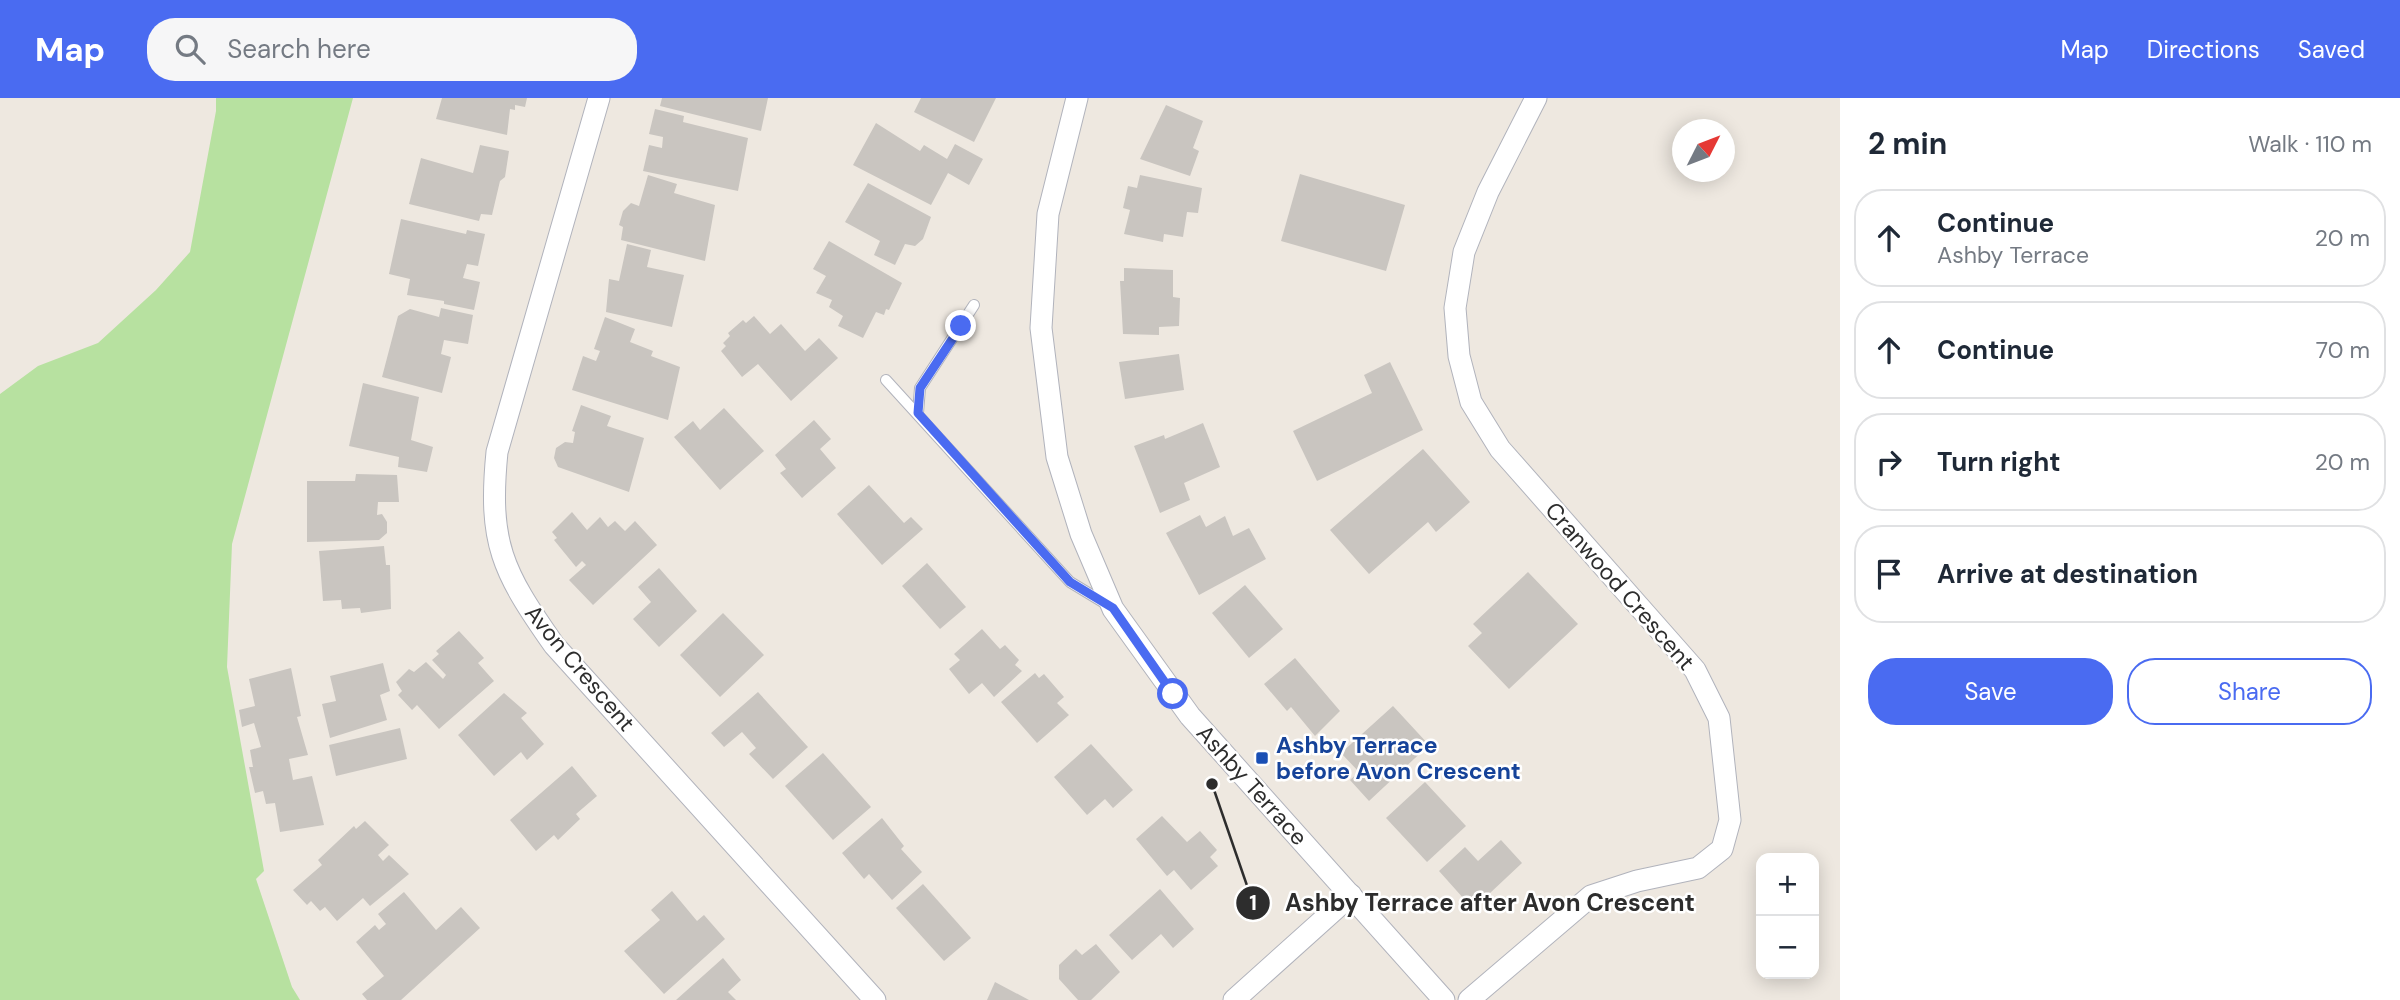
<!DOCTYPE html>
<meta charset="utf-8">
<style>
:root{--surface:#fff;--page:#f6f6f7;--text:#1f2937;--muted:#747a83;--line:#e0e1e3;--accent:#4a6bf1}
body{margin:0;font-family:"DM Sans",sans-serif;background:var(--page);color:var(--text)}
.controls{position:absolute;right:21px;bottom:21px;display:grid;overflow:hidden;border-radius:14px;box-shadow:0 4px 18px #0003}
.controls button{width:63px;height:63px;display:grid;place-items:center;padding:0;border:0;border-bottom:2px solid var(--line);background:var(--surface);color:var(--text);font:35px sans-serif}
.compass{position:absolute;left:1672px;top:21px;width:63px;height:63px;border-radius:50%;background:var(--surface);box-shadow:0 4px 18px #0003;rotate:48deg}
.stop{position:absolute;width:21px;height:21px;margin:-16px;border:5px solid #4a6bf1;border-radius:50%;background:#fff}
.stop.end{background:#4a6bf1;border-color:#fff;box-shadow:0 2px 7px #0008}
.list{margin:0;padding:0;list-style:none}
h2{display:flex;justify-content:space-between;align-items:center;height:91px;margin:0;padding:0 28px;font-size:30px}
h2 small{font-size:23px;font-weight:400;color:var(--muted)}
.list li{display:grid;grid-template-columns:46px 1fr auto;gap:21px;align-items:center;box-sizing:border-box;height:98px;margin:0 14px 14px;padding:0 14px;border:2px solid var(--line);border-radius:28px}
.list b{display:block;font-size:26px;white-space:nowrap}
.list p{margin:0;font-size:23px;white-space:nowrap;color:var(--muted)}
.list em{font-size:23px;font-style:normal;color:var(--muted)}
.actions{display:flex;gap:14px;padding:21px 28px}
.actions a{flex:1;padding:16px 0;border:2px solid var(--accent);border-radius:28px;text-align:center;font-size:24px;color:var(--accent)}
.actions .main{background:var(--accent);color:#fff}
.icon{flex:none;width:38px;height:38px;fill:none;stroke:currentColor;stroke-width:2;stroke-linecap:round;stroke-linejoin:round}
.map{position:relative;flex:none;width:1840px;height:902px;overflow:hidden}
header{display:flex;align-items:center;gap:42px;box-sizing:border-box;height:98px;padding:0 35px;background:var(--accent);color:#fff}
header strong{font-size:33px}
nav{display:flex;gap:38px;margin-inline-start:auto;font-size:24px}
.search{width:490px;height:63px;background:var(--page);display:flex;align-items:center;gap:18px;box-sizing:border-box;padding:0 24px;border-radius:28px;color:var(--muted);font-size:26px}
main{display:flex}
aside{flex:1;background:var(--surface)}
.map>svg:first-child{display:block}
.grass{fill:#b7e1a0}
.building{fill:#c9c5c0}
.lines{fill:none;stroke-linecap:round;stroke-linejoin:round}
.lane-casing{stroke:#b1b3bc;stroke-width:12}
.street-casing{stroke:#b1b3bc;stroke-width:23}
.lane{stroke:#fff;stroke-width:10}
.street{stroke:#fff;stroke-width:21}
.route{stroke:#4a6bf1;stroke-width:9}
.transit-dot{fill:#1a4fb4;stroke:#fff;stroke-width:2.5}
.labels{text-anchor:middle;stroke-width:5;stroke-linejoin:round;paint-order:stroke}
.street-label{font-size:23px;fill:#2d2d2d;stroke:#fff}
.transit-label{font-size:23px;font-weight:bold;fill:#164399;stroke:#fff;text-anchor:start}
.leader{fill:none;stroke:#2d2d2d;stroke-width:2.5}
.callout-dot{fill:#2d2d2d;stroke:#fff;stroke-width:2.5}
.mark-label{font-size:21px;text-anchor:middle;font-weight:bold;fill:#fff}
.callout-label{font-size:24px;text-anchor:middle;font-weight:bold;fill:#2d2d2d;stroke:#fff;stroke-width:5;stroke-linejoin:round;paint-order:stroke}
</style>
<header>
<strong>Map</strong>
<div class="search"><svg class="icon" aria-label="search" viewBox="0 0 24 24"><circle cx="10" cy="10" r="6"/><path d="M15 15l6 6"/></svg>Search here</div>
<nav><a>Map</a><a>Directions</a><a>Saved</a></nav>
</header>
<main>
<div class="map">
<svg width="1840" height="902" viewBox="0 0 1840 902">
<rect width="100%" height="100%" fill="#eee8e0"/>
<path class="grass" d="M216,0H353L232,446L227,569L264,773L256,781L292,889L300,902H0V296L38,268L98,245L156,192L190,154L216,13Z"/>
<g class="building">
<path d="M442,0H527L525,9L515,7V12L510,11L507,37L436,21Z"/>
<path d="M662,0H768L761,33L660,8Z"/>
<path d="M921,0H996L974,44L914,14Z"/>
<path d="M1166,7L1203,23L1193,50L1199,53L1190,78L1140,61Z"/>
<path d="M655,11L684,18L683,24L748,40L738,93L643,73L649,47L662,50L663,39L649,36Z"/>
<path d="M876,25L920,53L924,47L947,61L955,46L983,61L969,87L948,75L931,107L853,67Z"/>
<path d="M480,47L509,53L505,79L500,83L492,117L481,116L479,123L409,106L421,60L473,75Z"/>
<path d="M1300,76L1405,107L1386,173L1281,143Z"/>
<path d="M648,77L677,86L674,95L715,107L705,163L621,142L623,129L619,127L623,113L631,105L639,108Z"/>
<path d="M1140,77L1202,90L1198,115L1187,114L1183,139L1164,136L1163,144L1124,136L1130,112L1123,110L1128,88L1137,90Z"/>
<path d="M868,85L931,119L923,141L915,148L905,146L895,167L874,157L880,143L845,124Z"/>
<path d="M401,121L466,136L467,132L485,136L478,168L467,166L463,180L480,184L474,212L444,206V203L407,197L410,181L389,176Z"/>
<path d="M829,143L902,185L889,212L886,211L884,217L876,214L863,240L838,228L843,218L829,209L832,202L816,195L826,178L813,171Z"/>
<path d="M627,146L651,152L647,169L684,177L672,229L606,214L609,181L619,183Z"/>
<path d="M1124,170L1173,172V199L1180,200L1179,228L1159,229V237L1123,236L1120,183H1124Z"/>
<path d="M441,210L473,217L468,246L444,242L441,256L451,259L442,295L382,279L398,218L410,211L439,219Z"/>
<path d="M754,218L770,236L781,226L805,253L819,240L838,260L791,303L758,266L742,279L721,253L726,248L723,245L730,238L728,235L743,222L746,225Z"/>
<path d="M605,219L635,231L630,244L653,253L651,258L680,269L668,322L572,292L583,258L596,263L600,253L594,251Z"/>
<path d="M1179,256L1184,292L1125,301L1119,264Z"/>
<path d="M1390,264L1423,332L1317,383L1293,333L1372,295L1364,277Z"/>
<path d="M363,285L419,299L411,342L433,349L427,374L398,369L399,359L349,348Z"/>
<path d="M581,307L611,318L607,328L644,340L629,394L558,369L554,360L556,350L565,344L573,345L575,334L572,333Z"/>
<path d="M724,310L764,353L720,392L674,339L693,323L700,332Z"/>
<path d="M814,322L831,341L820,351L836,370L802,400L780,375L786,371L775,357Z"/>
<path d="M1203,325L1220,369L1184,385L1190,402L1160,415L1134,348L1164,337L1165,341Z"/>
<path d="M1423,351L1470,404L1436,434L1428,424L1369,476L1330,432Z"/>
<path d="M356,376L397,377L399,404H378L377,417L382,416L387,424V435L379,442L307,444V383H355Z"/>
<path d="M869,387L904,425L911,419L923,431L882,467L837,416Z"/>
<path d="M572,414L587,432L600,419L608,429L615,423L625,433L635,423L657,447L593,507L569,482L586,467L582,463L576,469L554,442L557,440L552,434Z"/>
<path d="M1200,417L1206,429L1225,418L1233,438L1249,430L1266,461L1199,497L1166,435Z"/>
<path d="M384,448L386,467H390L391,511L361,515L360,510L342,511L341,502L323,503L319,453Z"/>
<path d="M927,465L966,509L940,531L902,488Z"/>
<path d="M659,470L697,513L659,549L633,521L651,504L638,489Z"/>
<path d="M1528,474L1578,526L1509,591L1468,548L1482,535L1473,526Z"/>
<path d="M1245,487L1283,531L1249,560L1212,515Z"/>
<path d="M723,515L764,557L720,599L680,557Z"/>
<path d="M982,531L1000,551L1005,547L1019,562L1015,567L1022,573L994,599L982,585L969,596L949,571L960,562L954,556Z"/>
<path d="M459,533L484,560L478,565L494,583L439,631L417,607L412,612L398,597L402,593L396,584L409,571L414,574L426,564L443,581L446,577L432,562L439,556L436,553Z"/>
<path d="M1295,560L1340,613L1315,638L1291,609L1287,613L1264,586Z"/>
<path d="M383,565L390,593L380,597L387,622L330,640L322,606L336,603L330,578Z"/>
<path d="M291,570L301,618L297,619L308,657L289,661L293,682L312,678L324,727L280,734L275,705L266,706L263,693L255,695L249,669H253L250,652L261,649L254,625L242,629L239,612L255,608L249,581Z"/>
<path d="M1035,575L1039,580L1044,576L1064,599L1057,605L1069,617L1037,645L1001,604Z"/>
<path d="M758,594L808,649L773,681L749,656L756,650L742,634L724,649L711,635Z"/>
<path d="M504,595L527,615L521,620L544,646L527,662L521,654L494,678L458,637Z"/>
<path d="M1393,608L1429,647L1369,703L1350,682L1359,674L1341,655Z"/>
<path d="M400,630L407,661L336,678L329,647Z"/>
<path d="M1091,646L1133,692L1113,710L1105,701L1087,717L1054,679Z"/>
<path d="M823,655L871,709L833,742L785,688Z"/>
<path d="M572,668L597,698L576,716L580,721L558,742L554,737L536,753L510,722Z"/>
<path d="M1425,684L1466,728L1427,764L1386,720Z"/>
<path d="M1162,718L1187,744L1200,733L1217,752L1210,759L1218,768L1191,792L1174,772L1167,778L1136,741Z"/>
<path d="M882,720L904,748L901,751L922,774L892,802L869,776L864,781L842,755Z"/>
<path d="M365,723L389,747L378,757L383,763L389,757L409,776L370,808L363,800L337,823L325,809L320,813L311,803L307,807L293,792L322,767L318,762L354,728L356,731Z"/>
<path d="M1501,742L1522,765L1473,811L1439,773L1465,749L1478,763Z"/>
<path d="M923,786L971,840L944,863L896,810Z"/>
<path d="M1160,791L1194,831L1173,850L1161,836L1132,862L1109,837Z"/>
<path d="M672,793L697,823L704,817L725,841L664,896L624,853L660,822L651,812Z"/>
<path d="M404,794L436,832L461,809L480,830L401,902H367L362,896L384,878L356,844L375,827L379,832L386,826L378,816Z"/>
<path d="M1096,846L1120,874L1091,902H1078L1059,881V867L1076,851L1082,857Z"/>
<path d="M723,860L741,882L728,894L736,902H676Z"/>
<path d="M995,884L1029,902H987Z"/>
</g>
<g class="lines">
<g class="lane-casing">
<g id="lane">
<path d="M886,282L1070,484L1108,507"/>
<path d="M918,315L920,290L974,207"/>
</g>
</g>
<g class="street-casing">
<g id="street">
<path d="M599,0L497,354C488,445 502,473 554,547L875,902"/>
<path d="M1077,0L1048,116L1041,230L1057,359L1081,436L1113,511L1190,618L1444,902"/>
<path d="M1234,902L1351,797"/>
<path d="M1469,902L1591,798L1637,783L1698,770L1722,751L1730,722L1719,620L1695,572L1500,351L1471,304L1459,258L1455,210L1464,154L1488,94L1536,0"/>
</g>
</g>
<use href="#lane" class="lane"/>
<use href="#street" class="street"/>
</g>
<g class="lines">
<path class="route" d="M961,228L920,290L918,315L1070,484L1113,510L1173,596"/>
</g>
<rect class="transit-dot" x="1255" y="653" width="14" height="14" rx="3.5"/>
<g class="labels">
<g class="street-label">
<text transform="translate(1620 488) rotate(49)" y="8">Cranwood Crescent</text>
<text transform="translate(580 570) rotate(50)" y="8">Avon Crescent</text>
<text transform="translate(1252 687) rotate(48)" y="8">Ashby Terrace</text>
</g>
<g class="transit-label">
<text x="1276" y="655">Ashby Terrace<tspan x="1276" dy="26">before Avon Crescent</tspan></text>
</g>
</g>
<path class="leader" d="M1212 686L1253 805"/>
<g class="callout-dot">
<circle cx="1212" cy="686" r="7"/>
<circle cx="1253" cy="805" r="18"/>
</g>
<g class="mark-label">
<text x="1253" y="812">1</text>
</g>
<g class="callout-label">
<text x="1490" y="813">Ashby Terrace after Avon Crescent</text>
</g>
</svg>
<div class="controls">
<button>+</button>
<button>−</button>
</div>
<svg class="compass" viewBox="-18 -18 36 36"><path d="M0-13l5 13h-10z" fill="#e53935"/><path d="M0 13l5-13h-10z" fill="#747a83"/></svg>
<div class="stop" style="left:1173px;top:596px"></div>
<div class="stop end" style="left:961px;top:228px"></div>
</div>
<aside>
<h2>2 min<small>Walk · 110 m</small></h2>
<ul class="list">
<li><svg class="icon" aria-label="ahead" viewBox="0 0 24 24"><path d="M12 20V5M6 11l6-6 6 6"/></svg><div><b>Continue</b><p>Ashby Terrace</p></div><em>20 m</em></li>
<li><svg class="icon" aria-label="ahead" viewBox="0 0 24 24"><path d="M12 20V5M6 11l6-6 6 6"/></svg><div><b>Continue</b></div><em>70 m</em></li>
<li><svg class="icon" aria-label="right" viewBox="0 0 24 24"><path d="M7 20v-9h11M14 6l5 5-5 5"/></svg><div><b>Turn right</b></div><em>20 m</em></li>
<li><svg class="icon" aria-label="arrive" viewBox="0 0 24 24"><path d="M6 21V4h12l-3 4 3 4H6"/></svg><div><b>Arrive at destination</b></div></li>
</ul>
<div class="actions"><a class="main">Save</a><a>Share</a></div>
</aside>
</main>
